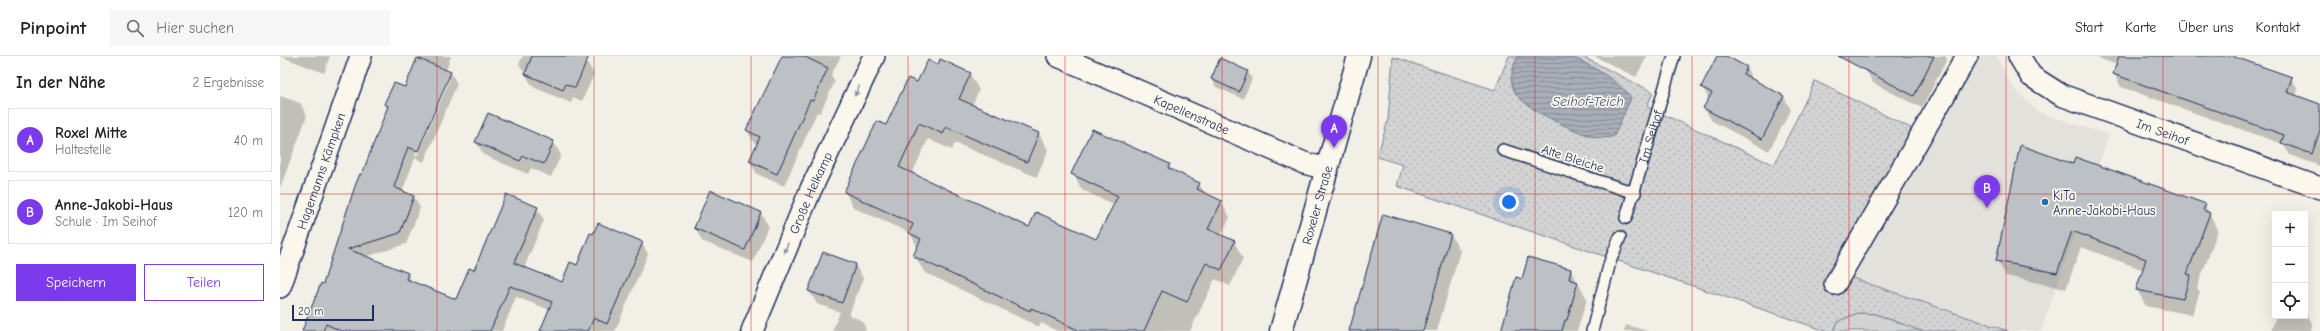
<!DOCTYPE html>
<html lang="de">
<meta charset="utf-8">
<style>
:root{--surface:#fff;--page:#f6f6f6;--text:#222;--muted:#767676;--line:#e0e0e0;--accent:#7c3aed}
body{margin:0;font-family:"Comic Neue",sans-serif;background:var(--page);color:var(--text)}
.controls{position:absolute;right:12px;bottom:12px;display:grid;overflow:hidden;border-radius:0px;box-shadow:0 4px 16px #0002}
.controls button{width:36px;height:36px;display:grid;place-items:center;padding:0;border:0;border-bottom:1px solid var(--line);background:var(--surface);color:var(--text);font:20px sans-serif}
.scale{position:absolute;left:12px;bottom:10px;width:82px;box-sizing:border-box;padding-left:4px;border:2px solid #1b2f5e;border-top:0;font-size:11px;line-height:14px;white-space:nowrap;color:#1b2f5e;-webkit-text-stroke:3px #fbf7ec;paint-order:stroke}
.you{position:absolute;left:1229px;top:146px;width:14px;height:14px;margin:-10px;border:3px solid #fff;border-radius:50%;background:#1a73e8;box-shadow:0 0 0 6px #1a73e833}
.badge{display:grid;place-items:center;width:26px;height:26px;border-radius:50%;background:var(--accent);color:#fff;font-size:13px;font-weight:700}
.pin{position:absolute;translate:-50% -33px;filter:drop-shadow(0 1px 2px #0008)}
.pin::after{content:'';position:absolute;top:21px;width:14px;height:12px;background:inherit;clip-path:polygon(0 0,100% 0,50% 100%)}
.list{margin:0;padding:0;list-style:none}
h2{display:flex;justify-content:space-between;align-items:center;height:52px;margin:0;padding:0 16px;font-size:17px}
h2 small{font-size:13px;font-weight:400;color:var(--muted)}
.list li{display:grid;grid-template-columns:26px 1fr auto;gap:12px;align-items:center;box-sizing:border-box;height:64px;margin:0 8px 8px;padding:0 8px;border:1px solid var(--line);border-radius:0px}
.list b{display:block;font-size:15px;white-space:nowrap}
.list p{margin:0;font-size:13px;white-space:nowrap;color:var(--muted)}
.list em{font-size:13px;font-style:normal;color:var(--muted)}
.actions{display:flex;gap:8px;padding:12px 16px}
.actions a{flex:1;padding:9px 0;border:1px solid var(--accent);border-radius:0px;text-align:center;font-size:14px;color:var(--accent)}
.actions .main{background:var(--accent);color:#fff}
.icon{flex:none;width:22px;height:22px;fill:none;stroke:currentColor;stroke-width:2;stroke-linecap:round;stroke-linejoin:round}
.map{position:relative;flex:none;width:2040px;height:275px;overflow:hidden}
header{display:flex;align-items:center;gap:24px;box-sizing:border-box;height:56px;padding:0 20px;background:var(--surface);border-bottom:1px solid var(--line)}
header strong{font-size:19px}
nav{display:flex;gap:22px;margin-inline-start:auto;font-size:14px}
.search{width:280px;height:36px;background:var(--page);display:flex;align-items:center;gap:10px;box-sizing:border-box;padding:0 14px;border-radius:0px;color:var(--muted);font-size:15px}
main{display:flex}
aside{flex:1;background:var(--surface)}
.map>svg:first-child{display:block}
.built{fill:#e2e1dc}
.grass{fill:url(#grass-dots);stroke:#768198}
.park{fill:#d2d3d2;stroke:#768198}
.water{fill:url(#water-rules);stroke:#707b93}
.shadow{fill:#0003;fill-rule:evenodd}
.building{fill:#bdc0c4;stroke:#1b2f5e}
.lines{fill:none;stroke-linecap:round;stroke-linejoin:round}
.service-casing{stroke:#1b2f5e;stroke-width:14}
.minor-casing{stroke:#1b2f5e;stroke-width:24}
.secondary-casing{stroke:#1b2f5e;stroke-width:25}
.service{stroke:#fbf7ec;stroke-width:11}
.minor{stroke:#fbf7ec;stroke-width:21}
.secondary{stroke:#fbf7ec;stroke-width:22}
.oneway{fill:#8b93a5}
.grid{fill:none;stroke:#d62828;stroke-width:1;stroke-opacity:0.55}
.poi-dot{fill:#1f6fb2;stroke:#fbf7ec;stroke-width:1.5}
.labels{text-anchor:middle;stroke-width:3.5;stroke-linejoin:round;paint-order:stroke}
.street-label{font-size:13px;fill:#1b2f5e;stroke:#fbf7ec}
.poi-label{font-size:13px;fill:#1b2f5e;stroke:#fbf7ec;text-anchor:start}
.water-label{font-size:14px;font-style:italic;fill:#465579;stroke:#fbf7ec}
</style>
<header>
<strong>Pinpoint</strong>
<div class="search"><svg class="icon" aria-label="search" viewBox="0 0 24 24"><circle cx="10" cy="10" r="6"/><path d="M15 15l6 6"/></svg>Hier suchen</div>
<nav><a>Start</a><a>Karte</a><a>Über uns</a><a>Kontakt</a></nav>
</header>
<main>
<aside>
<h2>In der Nähe<small>2 Ergebnisse</small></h2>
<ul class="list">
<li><span class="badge">A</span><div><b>Roxel Mitte</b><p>Haltestelle</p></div><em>40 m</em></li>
<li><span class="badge">B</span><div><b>Anne-Jakobi-Haus</b><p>Schule · Im Seihof</p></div><em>120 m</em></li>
</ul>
<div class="actions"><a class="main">Speichern</a><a>Teilen</a></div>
</aside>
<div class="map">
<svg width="2040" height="275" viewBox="0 0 2040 275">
<defs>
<pattern id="grass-dots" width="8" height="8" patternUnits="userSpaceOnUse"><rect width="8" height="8" fill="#d2d3d2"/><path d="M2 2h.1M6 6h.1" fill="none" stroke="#b4b5b7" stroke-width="1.8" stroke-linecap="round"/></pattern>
<pattern id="water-rules" width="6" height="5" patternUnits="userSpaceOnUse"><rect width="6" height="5" fill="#a9adb7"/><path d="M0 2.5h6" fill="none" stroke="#898d98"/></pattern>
</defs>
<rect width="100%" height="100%" fill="#f2efe6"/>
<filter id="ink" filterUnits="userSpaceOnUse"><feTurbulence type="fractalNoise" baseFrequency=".025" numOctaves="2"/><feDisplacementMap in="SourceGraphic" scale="8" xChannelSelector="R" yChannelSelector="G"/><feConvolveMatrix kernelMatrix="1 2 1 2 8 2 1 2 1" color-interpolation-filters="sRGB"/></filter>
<g filter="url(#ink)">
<path class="built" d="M1700,0H1716L1732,30L1758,56L1829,79L1761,275H1728L1569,221Z"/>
<path class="grass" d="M1229,0H1301L1373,36L1367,51L1494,109L1535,25L1651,82L1569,221L1728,275H1641L1595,258L1578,257L1559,265L1553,275H1546L1117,130L1123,109L1097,101L1108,64L1113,1L1215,34Z"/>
<path class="park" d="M1578,257L1595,258L1641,275H1553L1559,265Z"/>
<path class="water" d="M1238,0C1253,0 1270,0 1285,0C1302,2 1342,27 1351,42L1334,80C1331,81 1326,82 1322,82C1303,81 1247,54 1236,38C1228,26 1232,11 1238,0Z"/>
<g class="shadow">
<path d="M0,0H50L44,17Z"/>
<path d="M139,0H171L166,15L171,17L177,28L144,106L135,102L122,136L134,140L140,152L126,188L85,201L127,217L133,227L177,244L194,215L257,152L264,164L244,212L282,228L298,210L362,187L368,198L335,275H261L270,254L236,241L222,275H28L108,53L105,48L125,33ZM167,23H170L137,100L135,99Z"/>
<path d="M243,0H303L314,18L302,45L293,41L291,47L253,31L239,8Z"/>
<path d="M503,0H561L551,19L555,25L540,57L537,56L504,130L477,118L470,105L478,88L474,87L467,74Z"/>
<path d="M1314,0H1367L1356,21Z"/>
<path d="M1439,0H1444L1466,11L1473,25L1504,41L1511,54L1489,95L1432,65L1424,52L1429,43L1422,31Z"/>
<path d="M1594,0H1665L1667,3L1642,52L1593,27L1586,14Z"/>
<path d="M1813,0H1949L2011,22L2018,34L2016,40L2040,49V110L2010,99L2003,88L1841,31L1834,18L1837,9Z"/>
<path d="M658,10L690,18L699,34L692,50L759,78L768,94L757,121L675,87L672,94L648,83L632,118L749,172L817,185L835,149L802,134L793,118L889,109L892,115L919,128L925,138L941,146L950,161L941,180L954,186L963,202L950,230L935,223L910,275H777L761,267L759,271L644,216L635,200L638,192L630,177L574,152L565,136L606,70L638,28Z"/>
<path d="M968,16L972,23L963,43L936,31L932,23Z"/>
<path d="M0,40L20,47L27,60L0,132Z"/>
<path d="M196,86H273L281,99L271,121L251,112L248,118L204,99Z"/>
<path d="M1793,110L1925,149L1938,174L1917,232L1920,236L1912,259L1866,250L1857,234L1864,214L1801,191L1786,233L1726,220L1717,204Z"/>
<path d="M481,157L488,170L473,206L422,185L415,172Z"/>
<path d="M1171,179L1180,195L1157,275H1070Z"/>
<path d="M575,209L583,222L569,259L582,265L586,273L585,275H552L560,256L537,248L529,235Z"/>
<path d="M1291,214L1307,243L1297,275H1222L1243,224Z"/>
<path d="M2025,255L2033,268L2031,275H1991L1996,260H2025Z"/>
<path d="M1346,269L1368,275H1344Z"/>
</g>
<g class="building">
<path d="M252,0H309L295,32L286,28L283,34L245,18Z"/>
<path d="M502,0H523L548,12L533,45L530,44L497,118L469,105L480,81L466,74Z"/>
<path d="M1437,0H1446L1467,11L1463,18L1504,40L1482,83L1423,52L1432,37L1421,31Z"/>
<path d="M1558,0H1654L1634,40Z"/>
<path d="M1839,0H1952L2012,21L2007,36L2040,48V74L2032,98L2001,87L2004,79L1833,18Z"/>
<path d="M137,2L171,16L138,95L128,91L114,131L134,140L120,177L68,193L128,217L126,223L176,243L189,212L194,214L226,138L258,151L234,207L282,226L290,206L297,209L310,177L313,178L318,167L363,186L327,268L314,262L308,275H260L272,246L230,230L210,275H61L46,268L43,275H22L41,227L43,228L75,130L80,118H82L108,50L104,48L114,27L125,31Z"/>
<path d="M940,2L968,15L959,36L931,23Z"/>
<path d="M660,3L691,17L679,43L759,77L747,106L666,71L663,78L639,67L619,111L749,171L756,156L816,183L838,140L791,118L812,73L890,108L888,112L920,127L917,133L942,145L928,173L955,185L941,214L926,207L907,246L882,235L864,275H800L751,252L750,255L633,200L641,183L629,177L633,168L564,136L597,65L606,69L628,22L637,26L648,4L658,9Z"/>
<path d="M208,57L274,85L264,108L243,100L240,105L195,86Z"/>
<path d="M1740,89L1793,108L1795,101L1926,148L1923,154L1930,157L1907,218L1911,219L1903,243L1856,234L1866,203L1792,175L1777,217L1716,205Z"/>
<path d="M430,134L481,156L465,194L414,172Z"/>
<path d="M1103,158L1171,178L1143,275H1069Z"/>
<path d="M543,196L576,208L562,247L528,235Z"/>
<path d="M1248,201L1291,213L1289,223L1298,226L1287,264H1285L1282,275H1221L1236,221L1242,223Z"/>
</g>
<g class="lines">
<g class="service-casing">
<g id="service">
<path d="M1223,94L1355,137"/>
<path id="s1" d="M1346,162L1394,0"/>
<path d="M1312,275L1330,206L1340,181"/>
</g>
</g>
<g class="minor-casing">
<g id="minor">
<path id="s2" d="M778,0L1024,107L1047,113"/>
<path id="s3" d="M1739,0L1751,20L1781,39L2040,132"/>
<path d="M1555,228L1687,0"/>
<path id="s4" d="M0,231L81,0"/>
<path id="s5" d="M472,275L531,133L594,0"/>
</g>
</g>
<g class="secondary-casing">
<g id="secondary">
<path id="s6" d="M1001,275L1079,0"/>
</g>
</g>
<use href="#service" class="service"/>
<use href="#minor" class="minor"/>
<use href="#secondary" class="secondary"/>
</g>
<defs><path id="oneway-solid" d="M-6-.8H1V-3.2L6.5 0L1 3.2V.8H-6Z"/></defs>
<g class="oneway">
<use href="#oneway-solid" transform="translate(577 35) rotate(115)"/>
<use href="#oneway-solid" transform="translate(506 192) rotate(113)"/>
</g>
</g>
<path class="grid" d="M157,0V275M314,0V275M471,0V275M628,0V275M785,0V275M942,0V275M1098,0V275M1255,0V275M1412,0V275M1569,0V275M1726,0V275M1883,0V275M0,138H2040"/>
<circle class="poi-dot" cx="1765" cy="146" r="4"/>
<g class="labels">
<g class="street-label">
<text dy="5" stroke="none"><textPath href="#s2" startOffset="146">Kapellenstraße</textPath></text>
<text dy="5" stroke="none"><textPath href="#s3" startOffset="167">Im Seihof</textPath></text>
<text dy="5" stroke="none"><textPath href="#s1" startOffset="85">Im Seihof</textPath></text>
<text transform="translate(1293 102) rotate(18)" y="5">Alte Bleiche</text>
<text dy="5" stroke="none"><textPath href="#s4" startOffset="123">Hagemanns Kämpken</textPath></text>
<text dy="5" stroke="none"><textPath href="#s5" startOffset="150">Große Helkamp</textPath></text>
<text dy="5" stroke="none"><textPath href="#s6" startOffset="131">Roxeler Straße</textPath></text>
</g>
<g class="poi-label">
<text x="1773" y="144">KiTa<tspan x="1773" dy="15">Anne-Jakobi-Haus</tspan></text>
</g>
<g class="water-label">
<text x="1308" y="50">Seihof-Teich</text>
</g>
</g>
</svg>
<div class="controls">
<button>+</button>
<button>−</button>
<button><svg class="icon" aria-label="locate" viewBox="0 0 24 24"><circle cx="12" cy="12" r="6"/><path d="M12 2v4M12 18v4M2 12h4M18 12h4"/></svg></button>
</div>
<div class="scale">20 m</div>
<div class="you"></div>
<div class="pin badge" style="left:1054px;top:92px">A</div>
<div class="pin badge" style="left:1707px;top:152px">B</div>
</div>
</main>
